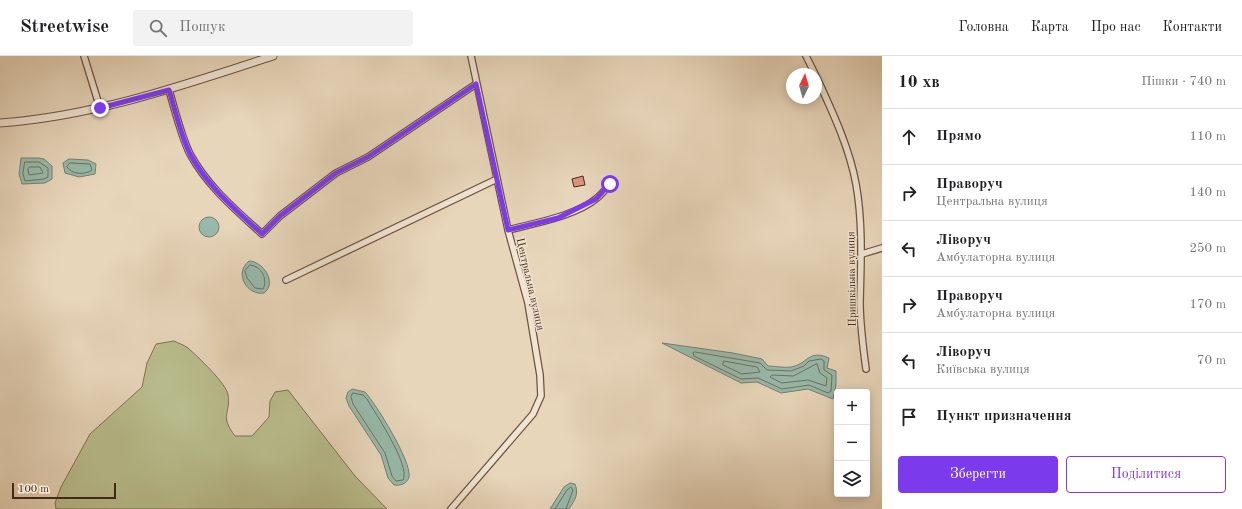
<!DOCTYPE html>
<html lang="uk">
<meta charset="utf-8">
<style>
:root{--surface:#fff;--page:#f2f2f2;--text:#202124;--muted:#757577;--line:#e0e0e0;--accent:#7c3aed}
body{margin:0;font-family:"Old Standard TT",serif;background:var(--page);color:var(--text)}
.controls{position:absolute;right:12px;bottom:12px;display:grid;overflow:hidden;border-radius:4px;box-shadow:0 2px 10px #0003}
.controls button{width:36px;height:36px;display:grid;place-items:center;padding:0;border:0;border-bottom:1px solid var(--line);background:var(--surface);color:var(--text);font:20px sans-serif}
.compass{position:absolute;left:786px;top:12px;width:36px;height:36px;border-radius:50%;background:var(--surface);box-shadow:0 2px 10px #0003;rotate:5deg}
.scale{position:absolute;left:12px;bottom:10px;width:104px;box-sizing:border-box;padding-left:4px;border:2px solid #462818;border-top:0;font-size:11px;line-height:14px;white-space:nowrap;color:#462818;-webkit-text-stroke:3px #f0e4d3;paint-order:stroke}
.stop{position:absolute;width:12px;height:12px;margin:-9px;border:3px solid #7c3aed;border-radius:50%;background:#fff}
.stop.end{background:#7c3aed;border-color:#fff;box-shadow:0 1px 4px #0008}
.list{margin:0;padding:0;list-style:none}
h2{display:flex;justify-content:space-between;align-items:center;height:52px;margin:0;padding:0 16px;font-size:17px}
h2 small{font-size:13px;font-weight:400;color:var(--muted)}
.list li{display:grid;grid-template-columns:26px 1fr auto;gap:12px;align-items:center;box-sizing:border-box;height:56px;padding:0 16px;border-top:1px solid var(--line)}
.list b{display:block;font-size:15px;white-space:nowrap}
.list p{margin:0;font-size:13px;white-space:nowrap;color:var(--muted)}
.list em{font-size:13px;font-style:normal;color:var(--muted)}
.actions{display:flex;gap:8px;padding:12px 16px}
.actions a{flex:1;padding:9px 0;border:1px solid var(--accent);border-radius:4px;text-align:center;font-size:14px;color:var(--accent)}
.actions .main{background:var(--accent);color:#fff}
.icon{flex:none;width:22px;height:22px;fill:none;stroke:currentColor;stroke-width:2;stroke-linecap:round;stroke-linejoin:round}
.map{position:relative;flex:none;width:882px;height:453px;overflow:hidden}
header{display:flex;align-items:center;gap:24px;box-sizing:border-box;height:56px;padding:0 20px;background:var(--surface);border-bottom:1px solid var(--line)}
header strong{font-size:19px}
nav{display:flex;gap:22px;margin-inline-start:auto;font-size:14px}
.search{width:280px;height:36px;background:var(--page);display:flex;align-items:center;gap:10px;box-sizing:border-box;padding:0 14px;border-radius:4px;color:var(--muted);font-size:15px}
main{display:flex}
aside{flex:1;background:var(--surface)}
.map>svg:first-child{display:block}
.green{fill:#b9bd8d;stroke:#807252}
.water{fill:#98baab;stroke:#778070}
.lines{fill:none;stroke-linecap:round;stroke-linejoin:round}
.shore{stroke:#6f7162;stroke-width:1}
.building{fill:#db937e;stroke:#462818}
.minor-casing{stroke:#6e5441;stroke-width:8}
.tertiary-casing{stroke:#6e5441;stroke-width:9}
.minor{stroke:#f0e4d3;stroke-width:5.5}
.tertiary{stroke:#f0e4d3;stroke-width:7}
.route{stroke:#7c3aed;stroke-width:5}
.labels{text-anchor:middle;stroke-width:3;stroke-linejoin:round;paint-order:stroke}
.street-label{font-size:11px;fill:#462818;stroke:#f0e4d3}
</style>
<header>
<strong>Streetwise</strong>
<div class="search"><svg class="icon" aria-label="search" viewBox="0 0 24 24"><circle cx="10" cy="10" r="6"/><path d="M15 15l6 6"/></svg>Пошук</div>
<nav><a>Головна</a><a>Карта</a><a>Про нас</a><a>Контакти</a></nav>
</header>
<main>
<div class="map">
<svg width="882" height="453" viewBox="0 0 882 453">
<rect width="100%" height="100%" fill="#e8d6bb"/>
<filter id="stains"><feTurbulence type="fractalNoise" baseFrequency=".005" numOctaves="4"/><feColorMatrix values="0 0 0 0 .2 0 0 0 0 .09 0 0 0 0 .02 0 0 0 .5 -.17"/></filter>
<radialGradient id="worn" r=".72"><stop offset=".6" stop-color="#630" stop-opacity="0"/><stop offset="1" stop-color="#630" stop-opacity=".3"/></radialGradient>
<path class="green" d="M174,285C178,287 184,289 188,292C197,300 227,328 228,339C231,358 219,359 235,380H252L269,361L270,345L275,336L288,334L355,420L387,453H56L55,447L61,431L90,378L142,331L147,307L156,288Z"/>
<g class="water">
<path d="M21,102H39L44,103L52,110V123L45,127L22,128L19,118Z"/>
<path d="M69,103L88,104L96,108L95,118L79,121L65,117L63,107Z"/>
<circle cx="209" cy="171" r="10"/>
<path d="M249,205C262,205 278,226 264,237C248,240 233,218 249,205Z"/>
<path d="M662,287L733,297L762,303L768,310C775,310 784,312 791,311C808,308 808,293 829,302L827,312L836,315V329L833,343L808,333L781,337L757,326L741,327Z"/>
<path d="M352,333L365,336C376,348 412,406 409,421C407,428 400,430 394,429L388,422L381,399L349,350L346,342L348,336Z"/>
<path d="M570,427L575,428C579,438 575,444 569,453H550L564,431Z"/>
</g>
<g class="lines">
<g class="shore">
<path d="M25,106H39L48,112V121L44,123L25,125L23,118Z"/>
<path d="M70,107L90,108L92,114C85,119 72,119 67,111Z"/>
<path d="M30,111H40L43,117L29,119L28,113Z"/>
<path d="M250,209C262,210 268,224 263,233L255,232L247,222L245,215Z"/>
<path d="M695,296L760,307L767,314L791,315L804,310L809,305L821,303L824,305V314L832,319L831,335L828,337L809,329L782,333L758,322L741,323L694,300L693,297Z"/>
<path d="M724,305L757,311L760,316L742,318L723,309Z"/>
<path d="M817,308L820,317L827,322L826,330L808,324L782,327L770,321L772,319L793,320Z"/>
<path d="M353,337L363,339L367,343C375,357 411,410 403,424L396,425L392,420L385,397L353,348L351,341Z"/>
<path d="M555,453L567,434L571,431L573,434L566,453"/>
</g>
</g>
<path class="building" d="M583,120L585,129L574,131L572,123Z"/>
<g class="lines">
<g class="minor-casing">
<g id="minor">
<path d="M84,0L100,52"/>
<path d="M806,0L815,18"/>
<path d="M816,20C832,55 849,90 856,128C863,167 861,207 860,246C860,268 863,291 866,313"/>
<path d="M169,34C175,54 181,80 190,98C208,131 236,154 262,178L280,160L336,117L368,101L476,28"/>
<path d="M508,174C535,167 576,160 597,142C602,138 606,133 610,128"/>
<path d="M862,198L882,192"/>
<path d="M286,224L497,123"/>
<path d="M451,453L533,358L541,340L540,319L528,247L508,174L471,0"/>
</g>
</g>
<g class="tertiary-casing">
<path id="tertiary" d="M0,67C95,60 184,29 273,0"/>
</g>
<use href="#minor" class="minor"/>
<use href="#tertiary" class="tertiary"/>
</g>
<g class="lines">
<path class="route" d="M100,52L169,34C175,54 181,80 190,98C208,131 236,154 262,178L280,160L336,117L368,101L476,28L508,174L558,162L596,143L610,128"/>
</g>
<g class="labels">
<g class="street-label">
<text transform="translate(851 223) rotate(-91)" y="4">Пришкільна вулиця</text>
<text transform="translate(531 228) rotate(77)" y="4">Центральна вулиця</text>
</g>
</g>
<rect width="100%" height="100%" filter="url(#stains)"/>
<rect width="100%" height="100%" fill="url(#worn)"/>
</svg>
<div class="controls">
<button>+</button>
<button>−</button>
<button><svg class="icon" aria-label="layers" viewBox="0 0 24 24"><path d="M12 4l9 5-9 5-9-5zM3 14l9 5 9-5"/></svg></button>
</div>
<svg class="compass" viewBox="-18 -18 36 36"><path d="M0-13l5 13h-10z" fill="#e53935"/><path d="M0 13l5-13h-10z" fill="#757577"/></svg>
<div class="scale">100 m</div>
<div class="stop" style="left:610px;top:128px"></div>
<div class="stop end" style="left:100px;top:52px"></div>
</div>
<aside>
<h2>10 хв<small>Пішки · 740 m</small></h2>
<ul class="list">
<li><svg class="icon" aria-label="ahead" viewBox="0 0 24 24"><path d="M12 20V5M6 11l6-6 6 6"/></svg><div><b>Прямо</b></div><em>110 m</em></li>
<li><svg class="icon" aria-label="right" viewBox="0 0 24 24"><path d="M7 20v-9h11M14 6l5 5-5 5"/></svg><div><b>Праворуч</b><p>Центральна вулиця</p></div><em>140 m</em></li>
<li><svg class="icon" aria-label="left" viewBox="0 0 24 24"><path d="M17 20v-9H6M10 6l-5 5 5 5"/></svg><div><b>Ліворуч</b><p>Амбулаторна вулиця</p></div><em>250 m</em></li>
<li><svg class="icon" aria-label="right" viewBox="0 0 24 24"><path d="M7 20v-9h11M14 6l5 5-5 5"/></svg><div><b>Праворуч</b><p>Амбулаторна вулиця</p></div><em>170 m</em></li>
<li><svg class="icon" aria-label="left" viewBox="0 0 24 24"><path d="M17 20v-9H6M10 6l-5 5 5 5"/></svg><div><b>Ліворуч</b><p>Київська вулиця</p></div><em>70 m</em></li>
<li><svg class="icon" aria-label="arrive" viewBox="0 0 24 24"><path d="M6 21V4h12l-3 4 3 4H6"/></svg><div><b>Пункт призначення</b></div></li>
</ul>
<div class="actions"><a class="main">Зберегти</a><a>Поділитися</a></div>
</aside>
</main>
